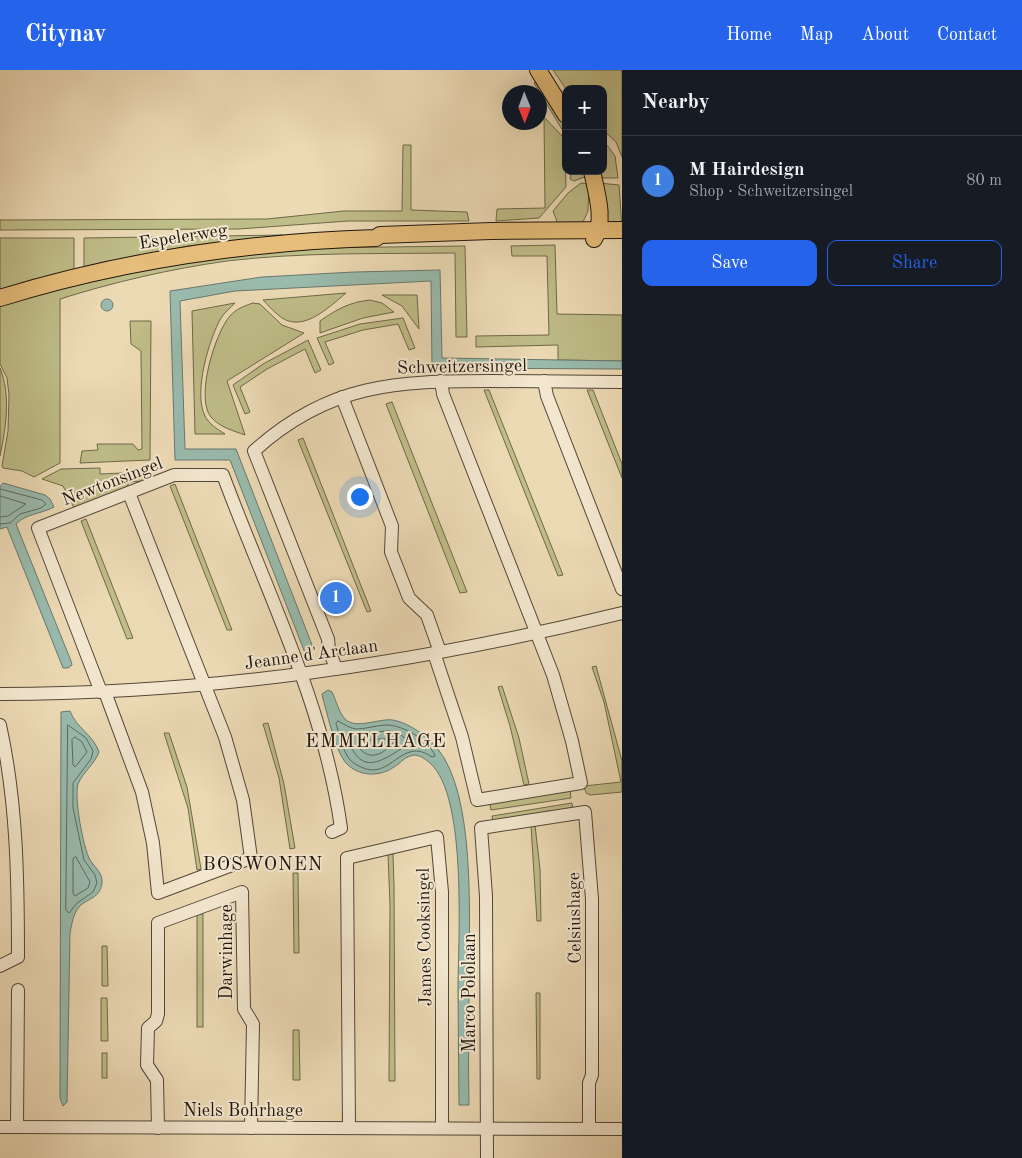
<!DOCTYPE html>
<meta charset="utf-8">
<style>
:root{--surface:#171b24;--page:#242831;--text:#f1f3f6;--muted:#9ea1a6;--line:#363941;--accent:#2563eb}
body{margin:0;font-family:"Old Standard TT",serif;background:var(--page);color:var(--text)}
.controls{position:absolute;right:15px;top:15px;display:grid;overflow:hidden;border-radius:10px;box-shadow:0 5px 20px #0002}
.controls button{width:45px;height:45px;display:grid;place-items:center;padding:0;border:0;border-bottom:1px solid var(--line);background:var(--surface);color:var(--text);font:25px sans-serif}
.compass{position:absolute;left:502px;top:15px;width:45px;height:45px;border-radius:50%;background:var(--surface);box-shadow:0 5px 20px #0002;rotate:179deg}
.you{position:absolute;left:359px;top:426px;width:18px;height:18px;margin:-12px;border:4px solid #fff;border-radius:50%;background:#1a73e8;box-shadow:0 0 0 8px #1a73e833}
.badge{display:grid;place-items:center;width:32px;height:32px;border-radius:50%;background:var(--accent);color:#fff;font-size:16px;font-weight:700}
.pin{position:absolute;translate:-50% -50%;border:2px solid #fff;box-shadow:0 1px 5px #0006}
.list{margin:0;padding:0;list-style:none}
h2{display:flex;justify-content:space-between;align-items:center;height:65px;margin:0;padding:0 20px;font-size:21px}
h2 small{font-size:16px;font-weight:400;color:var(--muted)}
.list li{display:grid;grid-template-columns:32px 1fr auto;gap:15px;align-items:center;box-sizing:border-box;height:90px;padding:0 20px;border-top:1px solid var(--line)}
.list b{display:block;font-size:19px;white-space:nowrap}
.list p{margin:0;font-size:16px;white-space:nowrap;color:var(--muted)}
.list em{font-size:16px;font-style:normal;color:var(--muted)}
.actions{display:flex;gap:10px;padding:15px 20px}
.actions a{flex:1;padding:11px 0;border:1px solid var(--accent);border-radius:10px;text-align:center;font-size:18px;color:var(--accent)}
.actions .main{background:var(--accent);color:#fff}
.map{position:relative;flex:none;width:622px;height:1088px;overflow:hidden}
header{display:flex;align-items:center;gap:30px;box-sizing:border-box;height:70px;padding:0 25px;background:var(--accent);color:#fff}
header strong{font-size:24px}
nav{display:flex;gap:28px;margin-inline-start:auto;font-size:18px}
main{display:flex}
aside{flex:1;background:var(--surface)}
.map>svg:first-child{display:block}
.green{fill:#bfbd88;stroke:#6e684a}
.water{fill:#99bbae;stroke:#68786e}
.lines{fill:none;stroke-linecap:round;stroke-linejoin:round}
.shore{stroke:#5c685e;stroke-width:1}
.minor-casing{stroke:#524637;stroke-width:14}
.major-casing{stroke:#1e140d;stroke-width:18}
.minor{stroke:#f3e7cf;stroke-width:12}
.major{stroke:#e6bd7a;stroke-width:16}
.labels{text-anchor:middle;stroke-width:4;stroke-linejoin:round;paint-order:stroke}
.street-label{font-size:18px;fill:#1e140d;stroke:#f3e7cf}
.neighbourhood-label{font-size:19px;letter-spacing:1px;fill:#1e140d;stroke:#f3e7cf}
.quarter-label{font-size:20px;letter-spacing:1px;fill:#1e140d;stroke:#f3e7cf}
</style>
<header>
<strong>Citynav</strong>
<nav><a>Home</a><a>Map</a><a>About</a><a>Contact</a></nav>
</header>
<main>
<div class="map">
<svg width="622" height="1088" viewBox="0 0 622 1088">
<rect width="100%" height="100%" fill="#ecdab5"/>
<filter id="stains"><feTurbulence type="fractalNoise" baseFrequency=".004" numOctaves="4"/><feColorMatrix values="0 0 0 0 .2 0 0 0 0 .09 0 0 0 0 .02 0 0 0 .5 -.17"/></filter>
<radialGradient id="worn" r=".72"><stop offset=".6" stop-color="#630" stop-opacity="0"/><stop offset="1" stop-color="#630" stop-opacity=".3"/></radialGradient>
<g class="green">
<path d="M553,0H622V87L616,72L603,60V19H566Z"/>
<path d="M540,11L566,52V66L534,13Z"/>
<path d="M544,47L562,66L565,75L566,117L539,148L496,151L497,139L545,138Z"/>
<path d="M603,70L615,86L618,108H602L597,101H603Z"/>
<path d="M403,75H411V140L467,142L469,151H348L239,159L0,160V150L267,149L344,141H402Z"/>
<path d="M571,101H588L587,106L574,111L570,109Z"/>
<path d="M581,113L589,114L588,141L583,152L578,155L559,157L553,141L568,123Z"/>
<path d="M599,113L619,115L622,158L609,153L606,149Z"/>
<path d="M283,165L188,176L84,197V168Z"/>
<path d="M0,168H74V199L0,222Z"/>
<path d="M555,175L557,244L622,245V291L558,290V275L476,277V266L549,265L547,186H512L511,176Z"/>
<path d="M465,176L467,267H456L455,183C379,184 302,182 227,191C170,199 114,212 60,229V393L34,407L22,401L3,398L2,396L8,361L9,325L7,308L0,294V235L98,208L160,194L308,178Z"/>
<path d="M346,223C328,238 300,266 277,244C272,240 268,235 263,230Z"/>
<path d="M382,225H417L419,259L402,236Z"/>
<path d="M370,230L382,233L394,242L363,248L320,263V251C337,239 350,232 370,230Z"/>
<path d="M235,233C230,238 225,242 221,248C209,269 193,323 205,346C209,354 217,359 225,364H195L192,241Z"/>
<path d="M253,233L260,234L282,255L304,263L227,311L245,365C234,361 219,357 211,347C195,328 215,263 230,246C236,239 244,236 253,233Z"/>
<path d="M403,248L415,278L409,280L398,254L363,260L325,272L334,293L329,295L317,268L360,254Z"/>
<path d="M130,251H151L150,390L80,393L82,381L98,380L97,374H133L138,380L142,379L141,281L131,274Z"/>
<path d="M308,270L321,300L315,303L305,279L267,299L240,317L250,342L245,344L233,315L263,294Z"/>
<path d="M0,298C11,325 6,358 0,386Z"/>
<path d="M484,320H489L563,505L558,506Z"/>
<path d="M587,320H593L622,394V408Z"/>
<path d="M392,332L467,522L460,523L386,334Z"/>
<path d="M303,368L371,541L367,542L298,370Z"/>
<path d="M100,398V404L144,402L145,411L128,412V417L74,438L63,416L42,409L61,399Z"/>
<path d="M175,414L232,560H227L170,416Z"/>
<path d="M86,449L133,568L127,569L81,451Z"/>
<path d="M596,596L622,691V722L590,725L586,723L584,716L621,712L604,632L592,597Z"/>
<path d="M502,616L519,668L529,714L524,715L510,656L498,617Z"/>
<path d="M268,653L284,714L295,778L290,779L279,708L263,654Z"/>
<path d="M164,663H169L187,717L201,799L197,800L188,738Z"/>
<path d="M570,718L571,728L491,740L489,731Z"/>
<path d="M572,733L573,740L548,741L493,752L492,746Z"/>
<path d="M535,755L540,799L541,851H537L531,756Z"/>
<path d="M388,784H393L394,816L395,1011H389L390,835Z"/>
<path d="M293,803H298L299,883H294Z"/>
<rect x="197" y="844" width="6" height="113"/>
<path d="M102,876H107L108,916H102Z"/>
<path d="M536,923H540V1009H537Z"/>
<path d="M101,928H107L108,971H101Z"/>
<path d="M293,960H299L300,1010H293Z"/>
<rect x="102" y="983" width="5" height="25"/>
</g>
<g class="water">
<path d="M440,200L442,288L622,291V299L432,298L431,211L235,221L180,231L185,379H236L314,580L305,583L230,390H175L170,221L262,207L354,202Z"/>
<circle cx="107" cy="235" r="6"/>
<path d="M3,413L45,425L50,429L54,437C41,444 25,444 16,454L71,591L72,595L68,598H63L7,457L0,459V417Z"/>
<path d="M328,620L332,622C336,630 339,643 345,649C356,660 379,648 393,650C409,653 427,666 437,678C476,724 469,848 469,907C469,950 468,993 469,1035H459C459,997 458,959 458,921C458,870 468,727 430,693C424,688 417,683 410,686C403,688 400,694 394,697C380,707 359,707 346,693C335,680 328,646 323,629L322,624Z"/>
<path d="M70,641C76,658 93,664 99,682C94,695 83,702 78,714C74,728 83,777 90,790C95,798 103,803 102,813C100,829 87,828 79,837C73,844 72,854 70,863L67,1032L63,1036L60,1028L61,642Z"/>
</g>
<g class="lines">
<g class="shore">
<path d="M0,419L42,430L46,434L41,438L20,444L10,453L0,454"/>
<path d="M0,426L26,434L8,446L0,447"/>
<path d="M338,651C344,654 349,658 356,659C366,659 377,655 387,655C403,655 430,671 435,686L432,687C401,665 391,712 361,697C356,695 351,692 348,687C342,678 340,665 336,654Z"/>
<path d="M68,655L86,668L93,681L91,689L73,713V738L84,790L95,805L97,813L93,822L77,833L69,843L66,840Z"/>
<path d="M390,661L401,665L411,673C384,688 362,711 347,667L349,664Z"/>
<path d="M75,667L82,672L87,682L75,697L73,695L72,670Z"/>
<path d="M376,669H389L394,672C385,682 372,692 360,679L359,673Z"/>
<path d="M76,787L90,812L88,818L75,826L73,823V789Z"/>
</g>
<g class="minor-casing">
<g id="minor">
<path d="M544,311L547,326L622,519"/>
<path d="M342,327L392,456L391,482L409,528L427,545L440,582"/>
<path d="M434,583L462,667L477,730L581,713L572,671L553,605L443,324L441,311"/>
<path d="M336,599L329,579L328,569L254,381C329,313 397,311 492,311C536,311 579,312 622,312"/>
<path d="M101,622L38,458L174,405H223C266,521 324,634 341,758L332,762"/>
<path d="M105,622L142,722L153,773L158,823L251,788L243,730L225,667L129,423"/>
<path d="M0,624C209,624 419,593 622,543"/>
<path d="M0,655C17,732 18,809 18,887L0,896"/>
<path d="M0,1057L622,1059"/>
<path d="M17,1057L18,920"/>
<path d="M158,1058L157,1010L147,995L148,958L156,951L158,944V853L242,822L244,939L253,954L251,1058"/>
<path d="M349,1058L347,788L437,767L442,822V1058"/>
<path d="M487,1088L486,826L481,758L585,742L592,829V1005L589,1013V1059"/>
</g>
</g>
<g class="major-casing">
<g id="major">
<path d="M538,0L566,45"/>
<path d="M592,101C596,121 606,151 594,169"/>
<path d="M0,228C122,190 248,172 376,168L380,165L491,161L622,160"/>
</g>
</g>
<use href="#minor" class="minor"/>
<use href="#major" class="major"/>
</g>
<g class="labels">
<g class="street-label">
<text transform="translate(183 166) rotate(-9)" y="6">Espelerweg</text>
<text transform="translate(462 296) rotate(-1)" y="6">Schweitzersingel</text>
<text transform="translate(112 411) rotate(-21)" y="6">Newtonsingel</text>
<text transform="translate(311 584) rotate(-8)" y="6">Jeanne d'Arclaan</text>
<text transform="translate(574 848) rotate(-91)" y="6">Celsiushage</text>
<text transform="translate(424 867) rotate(-91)" y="6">James Cooksingel</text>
<text transform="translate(226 882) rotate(-90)" y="6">Darwinhage</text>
<text transform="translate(469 923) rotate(-90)" y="6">Marco Pololaan</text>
<text x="243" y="1046">Niels Bohrhage</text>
</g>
<g class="neighbourhood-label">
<text x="263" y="800">BOSWONEN</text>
</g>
<g class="quarter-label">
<text x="376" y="677">EMMELHAGE</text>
</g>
</g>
<rect width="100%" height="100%" filter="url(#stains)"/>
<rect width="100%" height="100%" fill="url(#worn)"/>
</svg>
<div class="controls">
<button>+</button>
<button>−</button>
</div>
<svg class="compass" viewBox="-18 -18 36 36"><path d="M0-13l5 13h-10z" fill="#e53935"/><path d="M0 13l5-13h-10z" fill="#9ea1a6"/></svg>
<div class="you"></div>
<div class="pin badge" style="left:336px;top:528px;background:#3f7fe0">1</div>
</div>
<aside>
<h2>Nearby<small></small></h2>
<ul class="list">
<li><span class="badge" style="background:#3f7fe0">1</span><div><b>M Hairdesign</b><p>Shop · Schweitzersingel</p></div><em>80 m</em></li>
</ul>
<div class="actions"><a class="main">Save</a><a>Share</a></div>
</aside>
</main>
